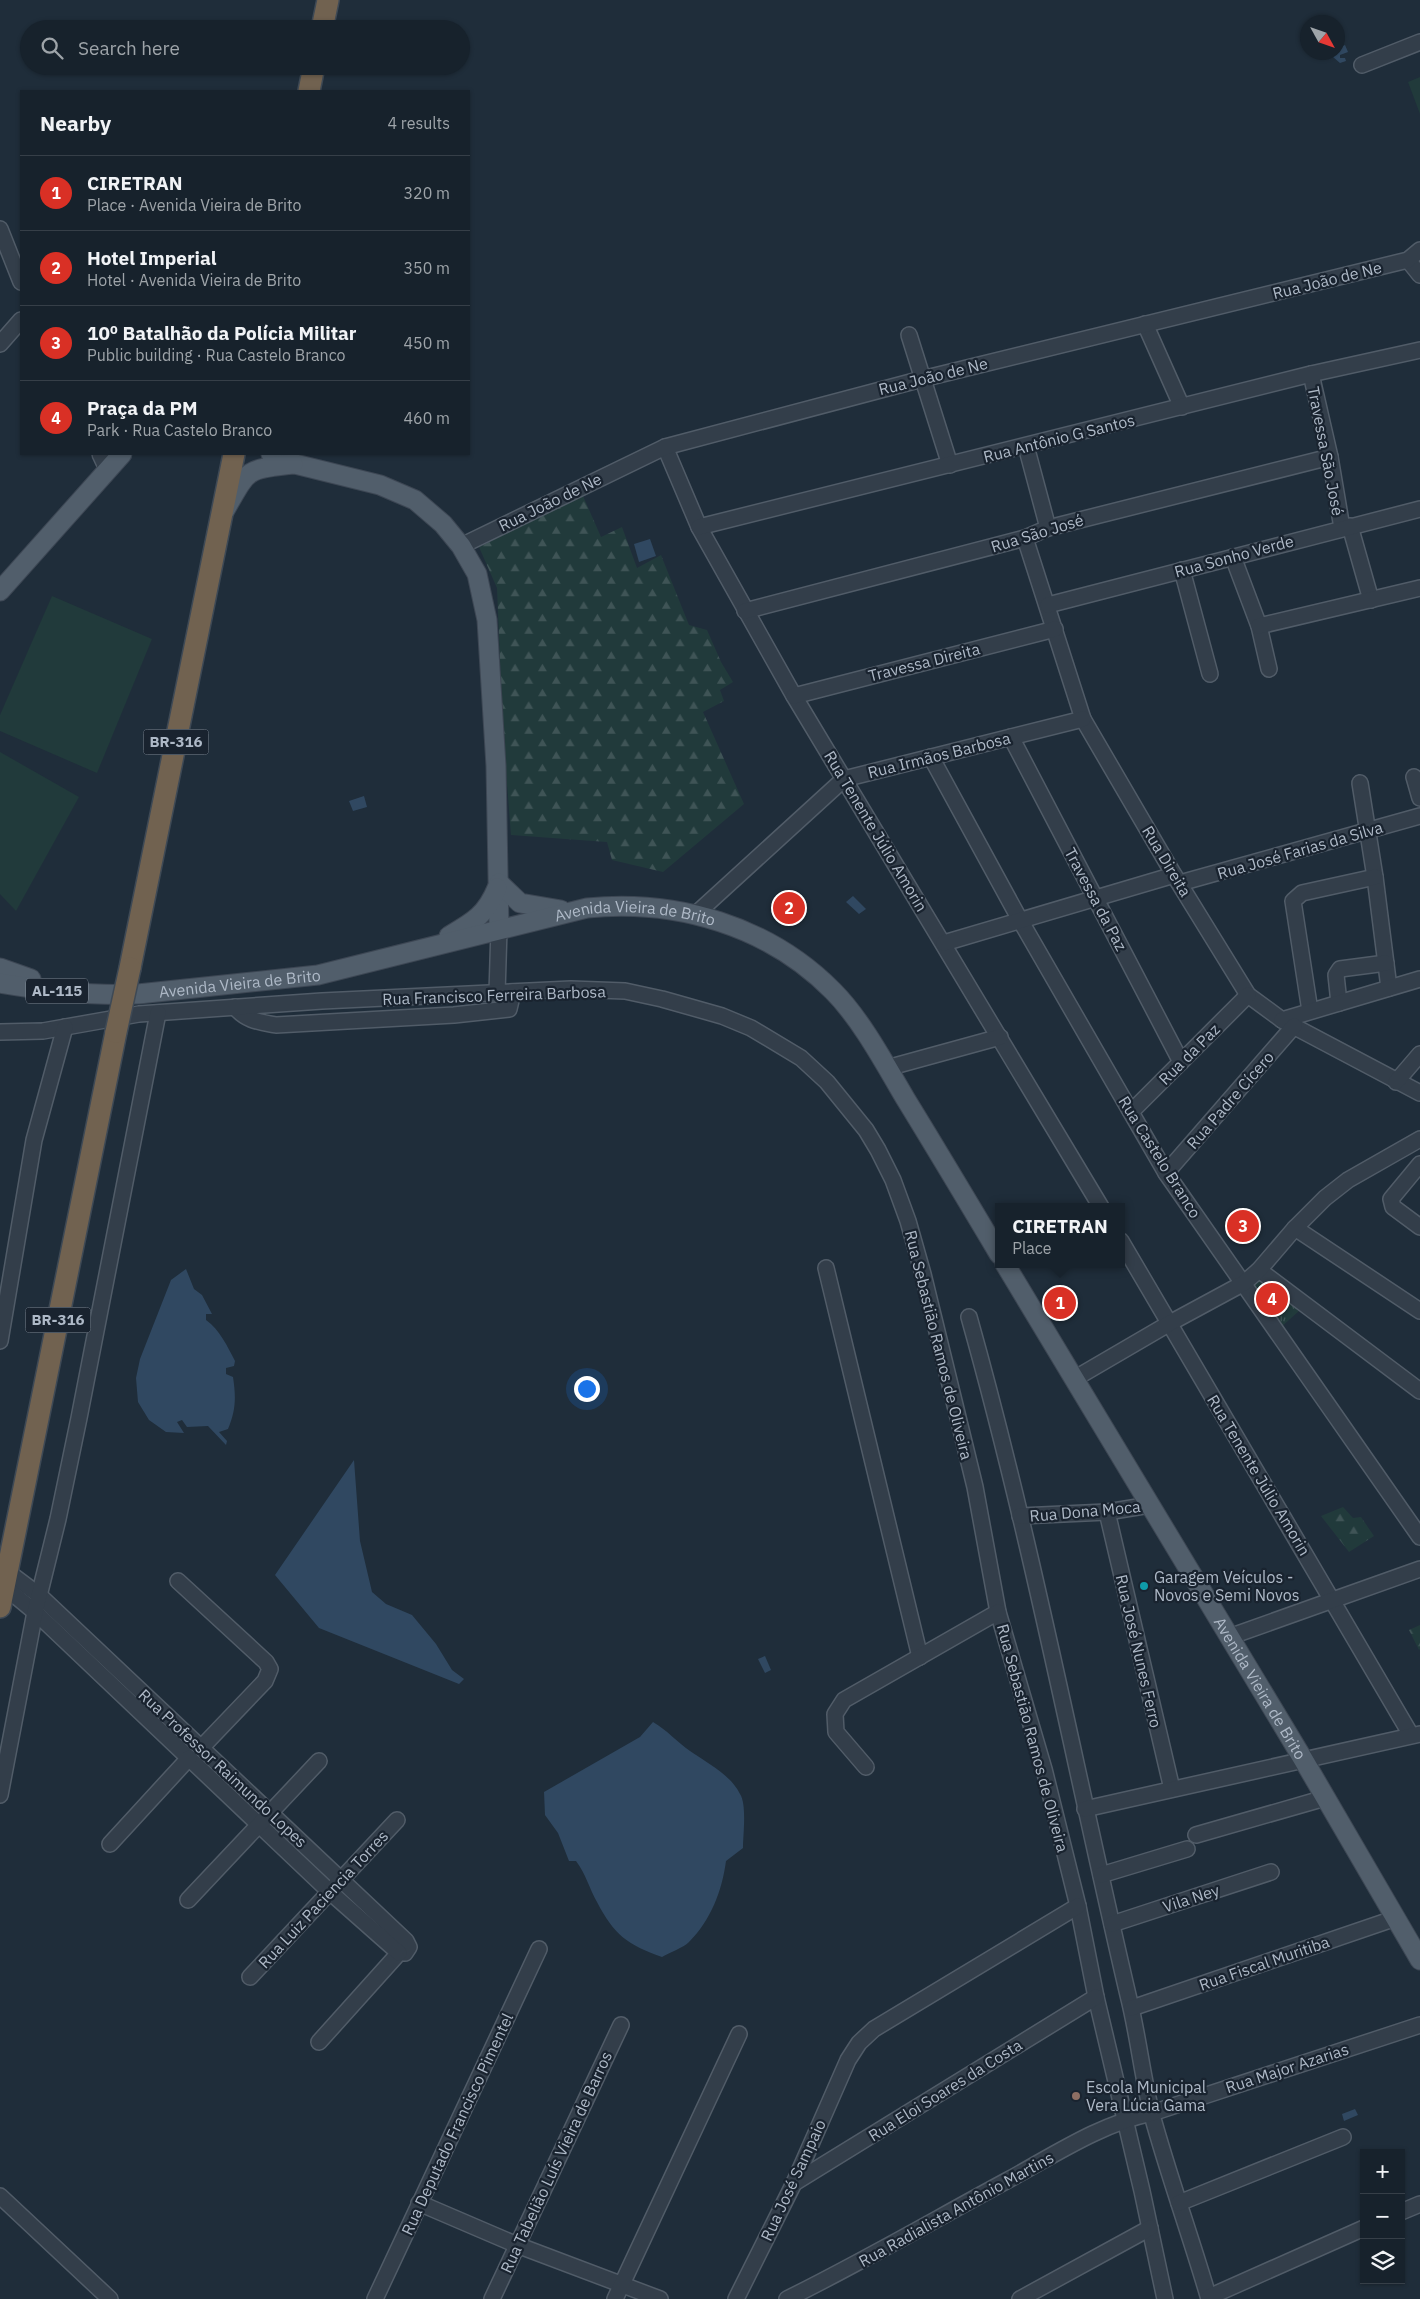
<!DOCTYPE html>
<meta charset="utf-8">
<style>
:root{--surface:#17222c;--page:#202a34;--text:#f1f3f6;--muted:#9ea4a9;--line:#363f48;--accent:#d93025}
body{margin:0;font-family:"IBM Plex Sans",sans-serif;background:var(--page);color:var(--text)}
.controls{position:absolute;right:15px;bottom:15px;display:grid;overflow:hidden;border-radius:0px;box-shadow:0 1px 4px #0004}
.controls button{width:45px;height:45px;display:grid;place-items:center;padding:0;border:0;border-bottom:1px solid var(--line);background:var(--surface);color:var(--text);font:25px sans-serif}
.compass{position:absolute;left:1300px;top:15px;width:45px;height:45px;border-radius:50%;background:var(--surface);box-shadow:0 1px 4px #0004;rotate:130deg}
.you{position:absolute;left:586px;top:1388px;width:18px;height:18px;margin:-12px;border:4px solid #fff;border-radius:50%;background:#1a73e8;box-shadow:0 0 0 8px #1a73e833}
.badge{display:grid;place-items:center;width:32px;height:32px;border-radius:50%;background:var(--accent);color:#fff;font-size:16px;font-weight:700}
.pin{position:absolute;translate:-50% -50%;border:2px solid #fff;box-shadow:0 1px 5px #0006}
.popup{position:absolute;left:995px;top:1203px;width:130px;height:65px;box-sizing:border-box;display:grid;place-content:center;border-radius:0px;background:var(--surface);filter:drop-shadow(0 1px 4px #0005);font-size:16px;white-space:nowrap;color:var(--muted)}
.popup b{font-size:19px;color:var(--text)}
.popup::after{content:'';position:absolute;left:50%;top:100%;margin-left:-10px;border:10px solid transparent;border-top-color:var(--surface)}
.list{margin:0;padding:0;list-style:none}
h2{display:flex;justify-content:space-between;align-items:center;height:65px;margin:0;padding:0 20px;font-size:21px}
h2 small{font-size:16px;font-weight:400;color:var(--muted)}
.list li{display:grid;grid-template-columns:32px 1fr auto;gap:15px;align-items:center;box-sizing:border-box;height:75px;padding:0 20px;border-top:1px solid var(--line)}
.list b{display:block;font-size:19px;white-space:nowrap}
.list p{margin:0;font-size:16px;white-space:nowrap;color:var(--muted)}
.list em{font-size:16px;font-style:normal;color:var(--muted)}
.icon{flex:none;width:28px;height:28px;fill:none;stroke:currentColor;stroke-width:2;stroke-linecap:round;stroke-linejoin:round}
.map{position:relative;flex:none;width:1420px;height:2299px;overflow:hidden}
.search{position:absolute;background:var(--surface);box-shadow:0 1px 4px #0004;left:20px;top:20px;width:450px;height:55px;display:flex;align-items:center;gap:12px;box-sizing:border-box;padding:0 18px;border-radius:28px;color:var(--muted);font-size:19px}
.panel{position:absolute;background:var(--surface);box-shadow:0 1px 4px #0004;left:20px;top:90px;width:450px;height:365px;border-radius:0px}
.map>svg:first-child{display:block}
.green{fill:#213a3b}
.forest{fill:url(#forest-firs)}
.park{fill:url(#park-tufts)}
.water{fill:#304861}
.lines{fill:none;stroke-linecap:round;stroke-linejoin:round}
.minor-casing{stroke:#515c68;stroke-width:18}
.major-casing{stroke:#3d4754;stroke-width:21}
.highway-casing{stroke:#3e4955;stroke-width:24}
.minor{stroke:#333e4a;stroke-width:15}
.major{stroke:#515e6b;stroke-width:19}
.highway{stroke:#716250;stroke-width:21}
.highway-bridge-casing{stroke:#3e4955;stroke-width:24;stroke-linecap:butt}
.highway-bridge{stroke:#716250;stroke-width:21}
.culture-dot{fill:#0f9aa8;stroke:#19232f;stroke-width:2}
.education-dot{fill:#8d6e63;stroke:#19232f;stroke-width:2}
.labels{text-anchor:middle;stroke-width:4.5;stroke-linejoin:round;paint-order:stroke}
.shield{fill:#19232f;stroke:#818c99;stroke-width:1}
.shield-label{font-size:15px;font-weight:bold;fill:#aeb9c7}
.street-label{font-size:16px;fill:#aeb9c7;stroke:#19232f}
.poi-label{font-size:16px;fill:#aeb9c7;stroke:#19232f;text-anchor:start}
</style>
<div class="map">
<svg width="1420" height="2299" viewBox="0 0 1420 2299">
<defs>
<pattern id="forest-firs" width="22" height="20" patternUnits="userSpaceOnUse" patternTransform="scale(1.25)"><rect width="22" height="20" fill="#213a3b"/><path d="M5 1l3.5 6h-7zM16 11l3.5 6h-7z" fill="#3f5456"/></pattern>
<pattern id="park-tufts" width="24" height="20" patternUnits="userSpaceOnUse" patternTransform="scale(1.25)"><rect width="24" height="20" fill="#213a3b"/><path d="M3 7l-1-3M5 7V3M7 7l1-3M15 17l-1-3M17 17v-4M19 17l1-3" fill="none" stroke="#3f5456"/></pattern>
</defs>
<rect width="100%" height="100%" fill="#1f2d3a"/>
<g class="green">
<path d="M1420,77V114L1408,82Z"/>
<path d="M52,596L152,639L97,773L0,731V715Z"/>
<path d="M0,752L79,797L16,911L0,894Z"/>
</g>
<g class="forest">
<path d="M583,496L601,537L622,527L637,568L661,555L689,625L707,630L721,662L733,682L720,690L724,701L703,712L744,804L663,872L612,860L607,842L511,835L503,733L497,588L479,547Z"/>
<path d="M1343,1507L1353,1518L1361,1517L1374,1536L1349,1552L1321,1516Z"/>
<path d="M1420,1625V1649L1419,1650L1409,1630Z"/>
</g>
<path class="park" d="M1260,1278L1300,1310L1279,1329L1251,1287Z"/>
<g class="water">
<path d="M1345,45L1348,52L1340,55V58H1345L1346,61L1340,63L1333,57V53L1338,52V48Z"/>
<path d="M650,539L656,556L639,562L634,544Z"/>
<path d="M364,796L367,807L353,811L349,801Z"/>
<path d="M853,896L866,909L859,914L846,902Z"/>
<path d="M186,1269L194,1289L202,1295L212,1314H206V1320C220,1330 227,1346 235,1361L234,1366L226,1368V1374L233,1377C236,1397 236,1410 228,1429L219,1432L227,1441L226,1445L208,1426L187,1427L182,1420L177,1422L184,1433L166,1432L149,1420L138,1402L136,1378L140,1359L171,1280Z"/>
<path d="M354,1460L360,1541L372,1592L386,1604L412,1615L436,1644L452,1670L464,1679L459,1684L319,1628L275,1575Z"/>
<path d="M765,1656L771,1670L765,1673L758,1659Z"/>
<path d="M653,1722C667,1730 677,1742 690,1751C707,1763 730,1774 740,1794C747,1805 743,1835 743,1848L726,1861C722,1891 711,1920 689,1942C683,1948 670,1952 662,1957C628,1945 614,1935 597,1902C589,1888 586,1874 576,1861H569L558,1833L545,1815L544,1792L640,1737Z"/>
<path d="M1355,2109L1358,2115L1344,2121L1342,2114Z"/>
</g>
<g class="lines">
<g class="minor-casing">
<g id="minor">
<path d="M1362,65L1420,42"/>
<path d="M0,229L21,282"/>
<path d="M1408,260L1420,275"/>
<path d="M1145,324L1182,407"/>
<path d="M909,335L950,465"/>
<path d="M0,344L21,320"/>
<path d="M1311,374L1330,457L1342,528"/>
<path d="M1026,446L1048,528"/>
<path d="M665,447L699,527L794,696L1101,1207"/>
<path d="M100,454L107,469"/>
<path d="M1350,526L1371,600"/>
<path d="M699,527L1311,374L1420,350"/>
<path d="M1025,538L1083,719L1174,875L1248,995L1282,1020L1420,1093"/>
<path d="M461,546L665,447L922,379L1408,260L1420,250"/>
<path d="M1233,557L1259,626L1269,669"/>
<path d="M1182,570L1210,674"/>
<path d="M1048,605L1420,509"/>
<path d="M745,611L1025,538L1048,528L1330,457"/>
<path d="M1259,626L1420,588"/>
<path d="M794,696L1055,629"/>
<path d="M1011,737L1181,1062"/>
<path d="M931,757L1020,920L1166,1173L1420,1537"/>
<path d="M1414,777L1420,798"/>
<path d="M1360,783L1375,877L1389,988"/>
<path d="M1180,883L1420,816"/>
<path d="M696,914L844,779L1083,719"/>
<path d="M944,943L1174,875"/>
<path d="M497,993L499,929"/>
<path d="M1339,1003L1336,975L1340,969L1386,963"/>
<path d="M235,1007C246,1021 260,1022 276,1025L454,1015L509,1009L513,992"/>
<path d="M1310,1011L1293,901L1302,893L1375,877"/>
<path d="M1282,1020L1420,979"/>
<path d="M0,1032L43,1031L139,1014L322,1001L571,989L625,991L662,999L722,1016L751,1028L801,1058L827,1082L866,1130L878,1150L893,1180L908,1221L923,1274L975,1487L998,1612L1044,1769L1078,1906L1096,1997L1142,2191L1165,2299"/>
<path d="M887,1068L1000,1037"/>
<path d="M1396,1082L1420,1054"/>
<path d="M1131,1112L1248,995"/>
<path d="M1420,1164L1391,1199L1393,1207L1420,1227"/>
<path d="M1166,1173L1294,1026"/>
<path d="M1295,1228L1420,1311"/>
<path d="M1121,1241L1411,1735"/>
<path d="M826,1268L920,1657"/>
<path d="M1259,1270L1420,1391"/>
<path d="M969,1317C1032,1541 1075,1769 1128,1995C1138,2034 1142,2075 1152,2115C1169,2177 1191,2237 1209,2299"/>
<path d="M0,1341L34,1140L65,1027"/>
<path d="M1074,1379L1170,1323L1244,1283L1259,1270L1295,1228L1325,1198L1348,1180L1420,1139"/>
<path d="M1107,1512L1172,1789"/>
<path d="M1020,1516L1107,1512L1150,1505"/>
<path d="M8,1572L40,1596L406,1941L409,1947L405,1953H399L319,2042"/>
<path d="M178,1581L266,1662L270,1669L265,1681L201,1748"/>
<path d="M0,1583L35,1612L330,1892L399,1953"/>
<path d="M1229,1637L1420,1569"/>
<path d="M866,1767L836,1732L835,1714L844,1700L998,1612"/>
<path d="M0,1795L35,1612L58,1519L79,1418L158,1013"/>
<path d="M1085,1809L1420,1734"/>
<path d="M1196,1835L1325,1798"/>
<path d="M110,1844L189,1758"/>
<path d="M1101,1875L1187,1849"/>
<path d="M188,1900L319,1761"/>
<path d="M1112,1924L1271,1872"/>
<path d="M250,1977L397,1820"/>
<path d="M1132,2008L1396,1918"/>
<path d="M794,2183L1096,1997"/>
<path d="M0,2196L110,2299"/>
<path d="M419,2203L517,2245L660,2299"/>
<path d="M1179,2203L1343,2137"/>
<path d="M1401,2212L1420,2204"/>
<path d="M1209,2297L1364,2228"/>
<path d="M375,2299L539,1949"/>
<path d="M492,2299L621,2025"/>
<path d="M615,2299L739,2034"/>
<path d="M736,2299L794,2183L848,2060L859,2043L874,2029L1078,1906"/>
<path d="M787,2299C862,2262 934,2220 1008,2180C1054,2155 1100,2124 1152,2113L1420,2025"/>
<path d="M1020,2299L1150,2228"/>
</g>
</g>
<g class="major-casing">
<g id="major">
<path d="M271,454L295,464L380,485L415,500L443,524L461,546L477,574L487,620L496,766L499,929"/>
<path d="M225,510C249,468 245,470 293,464"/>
<path d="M0,591L122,454"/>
<path d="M499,883L520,903L561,910"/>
<path d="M449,936C473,922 486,915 497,888"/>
<path d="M0,968L31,979"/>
<path id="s1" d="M0,983C46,991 92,996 138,994L318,975L587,908C677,899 769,926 833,991C861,1019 885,1064 905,1098C937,1150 968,1202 999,1254"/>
<path id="s2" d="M1005,1264L1303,1759L1420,1960"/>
</g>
</g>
<g class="highway-casing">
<g id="highway">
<path d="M322,29L328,0"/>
<path d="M309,91L314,66"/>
<path d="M130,968L234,454"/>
<path d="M0,1607L116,1032"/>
</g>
</g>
<use href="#minor" class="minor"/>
<use href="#major" class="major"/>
<use href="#highway" class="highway"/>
<g class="highway-bridge-casing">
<path id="highway-bridge" d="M116,1032L130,968"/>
</g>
<use href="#highway-bridge" class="highway-bridge"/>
</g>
<circle class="culture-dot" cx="1144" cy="1586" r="5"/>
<circle class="education-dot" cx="1076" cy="2096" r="5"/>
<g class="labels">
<g class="shield">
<rect x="143.5" y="729.5" width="65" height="25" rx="4"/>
<rect x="26" y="978.5" width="62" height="25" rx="4"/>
<rect x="25.5" y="1307.5" width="65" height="25" rx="4"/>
</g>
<g class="shield-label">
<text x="176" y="747">BR-316</text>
<text x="57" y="996">AL-115</text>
<text x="58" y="1325">BR-316</text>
</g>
<g class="street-label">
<text transform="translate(1327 280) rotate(-14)" y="6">Rua João de Ne</text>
<text transform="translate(933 376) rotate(-14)" y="6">Rua João de Ne</text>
<text transform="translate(1059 438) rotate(-14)" y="6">Rua Antônio G Santos</text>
<text transform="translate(1326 451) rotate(79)" y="6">Travessa São José</text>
<text transform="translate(550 502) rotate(-26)" y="6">Rua João de Ne</text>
<text transform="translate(1037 533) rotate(-17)" y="6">Rua São José</text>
<text transform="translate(1234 556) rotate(-15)" y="6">Rua Sonho Verde</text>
<text transform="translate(924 662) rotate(-14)" y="6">Travessa Direita</text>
<text transform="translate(939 755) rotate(-14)" y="6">Rua Irmãos Barbosa</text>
<text transform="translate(876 831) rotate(59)" y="6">Rua Tenente Júlio Amorin</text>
<text transform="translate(1300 850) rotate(-16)" y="6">Rua José Farias da Silva</text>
<text transform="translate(1167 861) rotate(59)" y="6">Rua Direita</text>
<text transform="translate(1096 899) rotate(62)" y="6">Travessa da Paz</text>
<text dy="6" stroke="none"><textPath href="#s1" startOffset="645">Avenida Vieira de Brito</textPath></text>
<text dy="6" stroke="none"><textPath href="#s1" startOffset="241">Avenida Vieira de Brito</textPath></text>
<text transform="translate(494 995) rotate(-2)" y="6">Rua Francisco Ferreira Barbosa</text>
<text transform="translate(1189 1054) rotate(-45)" y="6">Rua da Paz</text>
<text transform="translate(1230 1100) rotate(-49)" y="6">Rua Padre Cícero</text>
<text transform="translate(1160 1157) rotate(58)" y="6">Rua Castelo Branco</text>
<text transform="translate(939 1345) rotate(76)" y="6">Rua Sebastião Ramos de Oliveira</text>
<text transform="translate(1259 1475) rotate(59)" y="6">Rua Tenente Júlio Amorin</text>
<text transform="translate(1085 1511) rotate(-5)" y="6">Rua Dona Moca</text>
<text transform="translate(1139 1651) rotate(77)" y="6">Rua José Nunes Ferro</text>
<text dy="6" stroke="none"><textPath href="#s2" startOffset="495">Avenida Vieira de Brito</textPath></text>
<text transform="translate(1033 1738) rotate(75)" y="6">Rua Sebastião Ramos de Oliveira</text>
<text transform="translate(223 1768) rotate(43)" y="6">Rua Professor Raimundo Lopes</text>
<text transform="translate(1191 1898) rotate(-18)" y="6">Vila Ney</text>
<text transform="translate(323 1899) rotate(-47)" y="6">Rua Luiz Paciencia Torres</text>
<text transform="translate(1264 1963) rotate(-19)" y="6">Rua Fiscal Muritiba</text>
<text transform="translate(1287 2068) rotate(-18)" y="6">Rua Major Azarias</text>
<text transform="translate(945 2090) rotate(-32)" y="6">Rua Eloi Soares da Costa</text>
<text transform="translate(457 2124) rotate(-65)" y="6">Rua Deputado Francisco Pimentel</text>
<text transform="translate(556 2162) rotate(-65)" y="6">Rua Tabelião Luís Vieira de Barros</text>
<text transform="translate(793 2180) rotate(-65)" y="6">Rua José Sampaio</text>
<text transform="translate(956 2209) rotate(-29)" y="6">Rua Radialista Antônio Martins</text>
</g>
<g class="poi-label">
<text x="1154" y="1583">Garagem Veículos -<tspan x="1154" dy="18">Novos e Semi Novos</tspan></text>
<text x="1086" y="2093">Escola Municipal<tspan x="1086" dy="18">Vera Lúcia Gama</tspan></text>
</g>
</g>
</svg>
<div class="controls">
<button>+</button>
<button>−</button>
<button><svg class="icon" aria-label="layers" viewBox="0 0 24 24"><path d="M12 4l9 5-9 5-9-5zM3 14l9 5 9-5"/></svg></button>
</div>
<svg class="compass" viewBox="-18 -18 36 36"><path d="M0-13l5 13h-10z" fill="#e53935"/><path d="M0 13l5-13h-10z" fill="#9ea4a9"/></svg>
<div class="you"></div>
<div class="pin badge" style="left:1060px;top:1303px">1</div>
<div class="popup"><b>CIRETRAN</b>Place</div>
<div class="pin badge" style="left:789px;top:908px">2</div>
<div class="pin badge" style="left:1243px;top:1226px">3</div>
<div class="pin badge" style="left:1272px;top:1299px">4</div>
<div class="search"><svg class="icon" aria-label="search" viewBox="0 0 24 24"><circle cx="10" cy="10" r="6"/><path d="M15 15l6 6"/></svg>Search here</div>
<section class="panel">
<h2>Nearby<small>4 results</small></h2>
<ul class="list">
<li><span class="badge">1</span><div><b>CIRETRAN</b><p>Place · Avenida Vieira de Brito</p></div><em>320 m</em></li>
<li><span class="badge">2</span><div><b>Hotel Imperial</b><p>Hotel · Avenida Vieira de Brito</p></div><em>350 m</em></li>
<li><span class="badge">3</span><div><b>10º Batalhão da Polícia Militar</b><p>Public building · Rua Castelo Branco</p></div><em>450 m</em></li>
<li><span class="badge">4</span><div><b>Praça da PM</b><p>Park · Rua Castelo Branco</p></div><em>460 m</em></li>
</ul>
</section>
</div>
